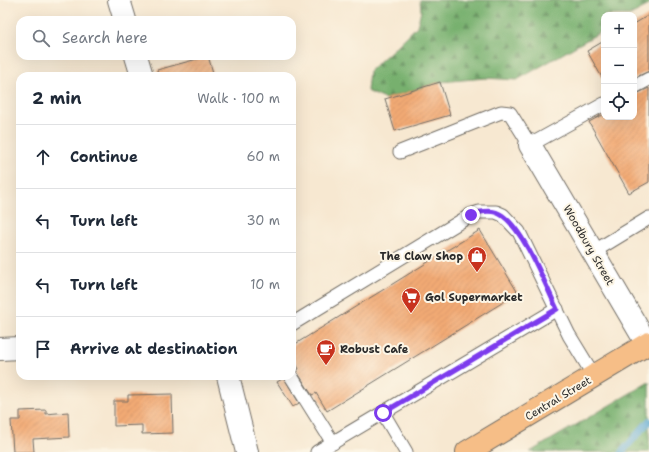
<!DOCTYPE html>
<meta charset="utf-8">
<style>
:root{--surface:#fff;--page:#f2f2f3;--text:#1f2937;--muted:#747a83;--line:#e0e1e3}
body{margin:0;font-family:"Shantell Sans",sans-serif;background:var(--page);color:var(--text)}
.controls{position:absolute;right:12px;top:12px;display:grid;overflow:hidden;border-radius:8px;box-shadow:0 4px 16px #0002}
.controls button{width:36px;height:36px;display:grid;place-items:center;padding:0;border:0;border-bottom:1px solid var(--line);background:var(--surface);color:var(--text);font:20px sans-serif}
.stop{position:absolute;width:12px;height:12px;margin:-9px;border:3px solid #7c3aed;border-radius:50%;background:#fff}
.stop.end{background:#7c3aed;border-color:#fff;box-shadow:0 1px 4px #0008}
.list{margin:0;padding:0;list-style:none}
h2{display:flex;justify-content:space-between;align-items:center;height:52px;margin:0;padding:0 16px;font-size:17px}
h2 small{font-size:13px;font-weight:400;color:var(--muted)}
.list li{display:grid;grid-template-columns:26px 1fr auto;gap:12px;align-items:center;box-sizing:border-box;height:64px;padding:0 16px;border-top:1px solid var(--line)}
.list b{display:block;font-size:15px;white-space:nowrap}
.list em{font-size:13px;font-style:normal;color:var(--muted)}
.icon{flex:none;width:22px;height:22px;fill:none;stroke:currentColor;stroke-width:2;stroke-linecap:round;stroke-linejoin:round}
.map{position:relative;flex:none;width:649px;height:452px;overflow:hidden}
.search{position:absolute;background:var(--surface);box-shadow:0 4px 16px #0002;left:16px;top:16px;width:280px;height:44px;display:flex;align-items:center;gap:10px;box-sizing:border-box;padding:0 14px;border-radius:12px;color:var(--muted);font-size:15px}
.panel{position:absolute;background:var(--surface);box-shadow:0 4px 16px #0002;left:16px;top:72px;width:280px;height:308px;border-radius:12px}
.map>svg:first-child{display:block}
.forest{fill:url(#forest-firs);stroke:#516e4c}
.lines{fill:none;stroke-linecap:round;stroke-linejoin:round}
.stream{stroke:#5aa7d3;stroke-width:7}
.building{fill:url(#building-hatch)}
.service-casing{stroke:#726d65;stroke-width:15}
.minor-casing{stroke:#726d65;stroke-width:24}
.primary-casing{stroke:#726d65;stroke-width:24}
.service{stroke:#fff;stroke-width:13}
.minor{stroke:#fff;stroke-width:22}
.primary{stroke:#f6be87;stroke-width:22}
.route{stroke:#7c3aed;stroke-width:5}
.labels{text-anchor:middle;stroke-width:4;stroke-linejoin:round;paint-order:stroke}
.street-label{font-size:11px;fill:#2b2b2b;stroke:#fcf5e5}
.poi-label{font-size:11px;font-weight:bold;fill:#2b2b2b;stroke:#fcf5e5;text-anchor:start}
</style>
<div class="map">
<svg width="649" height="452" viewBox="0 0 649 452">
<defs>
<pattern id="forest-firs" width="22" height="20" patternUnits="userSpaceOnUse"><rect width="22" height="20" fill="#77b06e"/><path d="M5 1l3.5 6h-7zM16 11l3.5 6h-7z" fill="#628f5b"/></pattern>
<pattern id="building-hatch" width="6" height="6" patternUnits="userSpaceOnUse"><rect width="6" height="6" fill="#f2aa75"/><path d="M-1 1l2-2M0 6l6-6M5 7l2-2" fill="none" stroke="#d09265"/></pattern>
</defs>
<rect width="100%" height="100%" fill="#fcf5e5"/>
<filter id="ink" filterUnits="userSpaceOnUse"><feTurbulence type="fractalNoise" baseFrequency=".025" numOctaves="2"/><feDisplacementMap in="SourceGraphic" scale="8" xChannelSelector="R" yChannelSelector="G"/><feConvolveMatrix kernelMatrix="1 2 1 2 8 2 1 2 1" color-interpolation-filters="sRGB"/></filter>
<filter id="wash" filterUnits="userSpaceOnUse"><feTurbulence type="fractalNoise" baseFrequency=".012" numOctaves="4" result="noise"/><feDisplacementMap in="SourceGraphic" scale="16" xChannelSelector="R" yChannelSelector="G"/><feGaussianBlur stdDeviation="0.9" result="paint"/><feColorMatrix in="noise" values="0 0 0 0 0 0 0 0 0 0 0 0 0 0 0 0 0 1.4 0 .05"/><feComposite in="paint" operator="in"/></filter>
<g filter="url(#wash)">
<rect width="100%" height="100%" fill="#f7e8d1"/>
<g class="forest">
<path d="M420,0H649V5L630,15H604V30L517,80L485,78L440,82L385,99L367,91L369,71L397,46L417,26L421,11Z"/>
<path d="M649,382V452H530Z"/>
</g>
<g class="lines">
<path class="stream" d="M622,452L649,421"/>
</g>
<g id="blocks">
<g class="building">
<path d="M649,15V71L634,78V24Z"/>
<path d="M604,41V81L587,51Z"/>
<path d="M208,56L214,76H158L157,70Z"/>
<path d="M440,82L450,115L395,131L385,99Z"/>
<path d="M649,88V182L629,193L589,122L604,114V117H634V95Z"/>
<path d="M480,230L518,293L327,411L316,393L312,395L296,370L299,369L292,356V346Z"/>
<path d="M284,378L299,403L293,407L277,382Z"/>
<path d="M172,394L173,433L142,434V425L114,426V401H128V395Z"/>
<path d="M46,410V414L68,412L69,437L33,439L34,452H13L11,420H20V411Z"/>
</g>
</g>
</g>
<g filter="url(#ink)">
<use href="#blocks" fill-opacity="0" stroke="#726d65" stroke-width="1"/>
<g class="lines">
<g class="service-casing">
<g id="service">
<path d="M634,87L649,79"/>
<path d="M400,152L501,112L510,113L530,145L604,104"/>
<path d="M593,252L649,218"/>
<path d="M292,324L471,215L479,212H496L503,215L519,232L569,335L594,376"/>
<path d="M291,376L333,443"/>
<path d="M383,413L406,452"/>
<path d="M317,452L557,309"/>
</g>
</g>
<g class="minor-casing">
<g id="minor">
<path d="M119,0L125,20"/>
<path d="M136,56L142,76"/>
<path d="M530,145L647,344"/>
<path d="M0,349L20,348"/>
<path d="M228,376L247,452"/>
</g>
</g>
<g class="primary-casing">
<path id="primary" d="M467,452L649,343"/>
</g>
<use href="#service" class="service"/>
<use href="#minor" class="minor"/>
<use href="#primary" class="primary"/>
</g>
</g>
<g class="lines" filter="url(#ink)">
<path class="route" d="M383,413L557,309C545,284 525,232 503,216C494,209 481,211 471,215"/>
</g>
<defs>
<g id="shop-pin" transform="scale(1)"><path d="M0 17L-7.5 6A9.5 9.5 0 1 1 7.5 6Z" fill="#c8321e" stroke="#fcf5e5"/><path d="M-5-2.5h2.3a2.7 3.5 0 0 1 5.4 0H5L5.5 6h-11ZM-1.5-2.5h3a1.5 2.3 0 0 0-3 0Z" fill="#fff"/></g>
<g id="supermarket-pin" transform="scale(1)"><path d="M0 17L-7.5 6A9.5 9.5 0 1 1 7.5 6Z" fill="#c8321e" stroke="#fcf5e5"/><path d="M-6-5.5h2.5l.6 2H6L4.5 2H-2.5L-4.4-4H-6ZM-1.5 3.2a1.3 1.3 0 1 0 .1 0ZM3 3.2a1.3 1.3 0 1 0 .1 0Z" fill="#fff"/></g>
<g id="cafe-pin" transform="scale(1)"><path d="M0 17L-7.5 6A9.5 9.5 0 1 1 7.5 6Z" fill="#c8321e" stroke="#fcf5e5"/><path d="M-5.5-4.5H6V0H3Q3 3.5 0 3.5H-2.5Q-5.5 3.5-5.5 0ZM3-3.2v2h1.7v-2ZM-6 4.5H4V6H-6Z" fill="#fff"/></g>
</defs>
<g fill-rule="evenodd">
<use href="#shop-pin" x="477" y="256"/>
<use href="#supermarket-pin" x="411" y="297"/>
<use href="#cafe-pin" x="326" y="349"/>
</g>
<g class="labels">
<g class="street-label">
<text transform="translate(589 245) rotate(60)" y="4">Woodbury Street</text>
<text transform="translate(558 398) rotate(-31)" y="4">Central Street</text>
</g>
<g class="poi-label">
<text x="463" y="260" text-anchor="end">The Claw Shop</text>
<text x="425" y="301">Gol Supermarket</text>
<text x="340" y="353">Robust Cafe</text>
</g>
</g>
</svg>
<div class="controls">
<button>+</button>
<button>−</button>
<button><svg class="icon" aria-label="locate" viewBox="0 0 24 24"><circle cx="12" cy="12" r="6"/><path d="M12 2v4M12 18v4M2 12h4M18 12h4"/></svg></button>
</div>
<div class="stop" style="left:383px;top:413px"></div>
<div class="stop end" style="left:471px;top:215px"></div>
<div class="search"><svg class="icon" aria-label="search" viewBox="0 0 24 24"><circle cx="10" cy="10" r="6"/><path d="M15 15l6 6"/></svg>Search here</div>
<section class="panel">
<h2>2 min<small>Walk · 100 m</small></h2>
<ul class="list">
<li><svg class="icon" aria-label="ahead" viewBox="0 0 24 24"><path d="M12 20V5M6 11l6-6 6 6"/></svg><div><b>Continue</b></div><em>60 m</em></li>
<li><svg class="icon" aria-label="left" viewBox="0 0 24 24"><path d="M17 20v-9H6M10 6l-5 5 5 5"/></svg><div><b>Turn left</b></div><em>30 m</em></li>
<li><svg class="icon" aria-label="left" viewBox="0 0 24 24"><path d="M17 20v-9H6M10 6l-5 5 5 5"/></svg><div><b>Turn left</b></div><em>10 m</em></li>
<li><svg class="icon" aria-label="arrive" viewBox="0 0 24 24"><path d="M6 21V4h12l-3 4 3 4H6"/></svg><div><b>Arrive at destination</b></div></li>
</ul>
</section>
</div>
